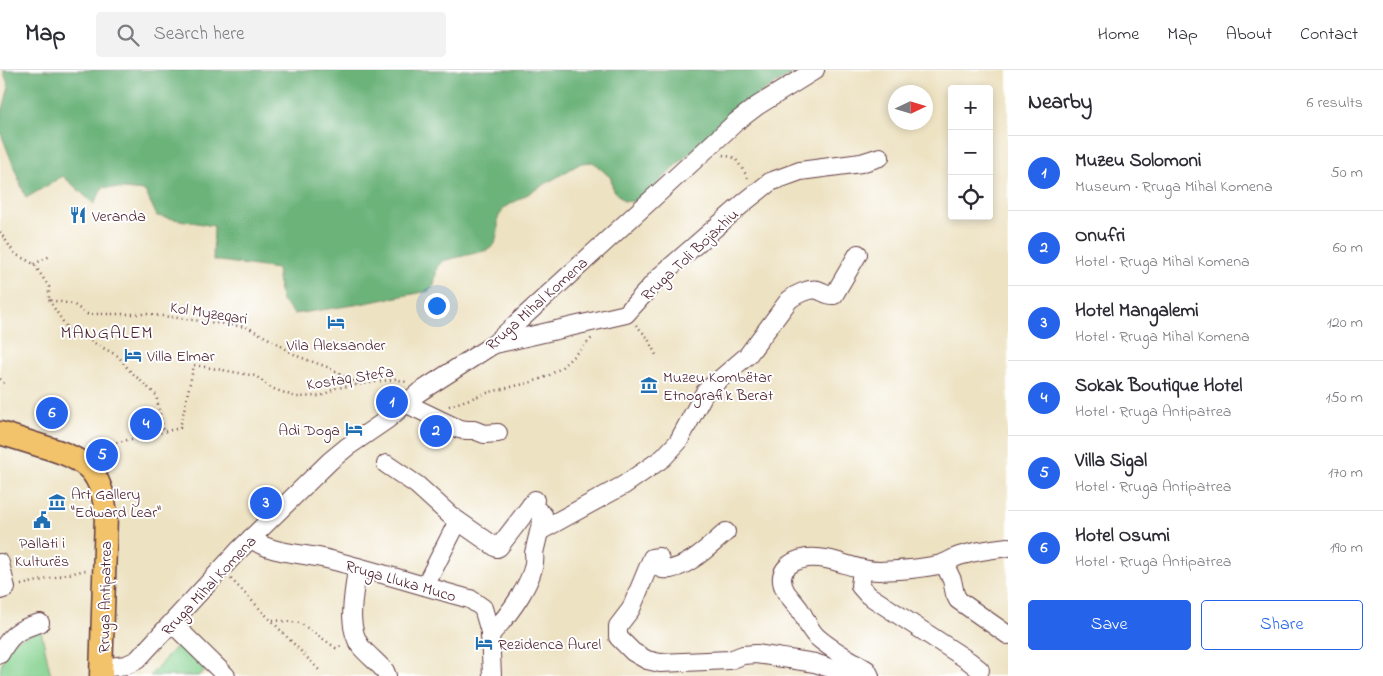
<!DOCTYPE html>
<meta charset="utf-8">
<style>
:root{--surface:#fff;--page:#f2f2f3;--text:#2b2b33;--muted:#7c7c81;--line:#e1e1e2;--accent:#2563eb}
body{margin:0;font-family:"Indie Flower",sans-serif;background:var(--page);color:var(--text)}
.controls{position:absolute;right:15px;top:15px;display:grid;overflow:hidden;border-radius:5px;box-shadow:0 2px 8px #0003}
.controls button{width:45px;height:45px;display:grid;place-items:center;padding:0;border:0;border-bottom:1px solid var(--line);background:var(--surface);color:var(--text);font:25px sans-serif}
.compass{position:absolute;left:888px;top:15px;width:45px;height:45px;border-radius:50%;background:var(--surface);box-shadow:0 2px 8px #0003;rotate:86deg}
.you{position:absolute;left:436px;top:235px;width:18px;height:18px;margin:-12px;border:4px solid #fff;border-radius:50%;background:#1a73e8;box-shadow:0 0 0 8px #1a73e833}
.badge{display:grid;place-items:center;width:32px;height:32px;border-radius:50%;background:var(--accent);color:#fff;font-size:16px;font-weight:700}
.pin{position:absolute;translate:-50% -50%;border:2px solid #fff;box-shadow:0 1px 5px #0006}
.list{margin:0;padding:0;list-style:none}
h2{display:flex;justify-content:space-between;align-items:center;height:65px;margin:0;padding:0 20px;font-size:21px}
h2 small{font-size:16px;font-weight:400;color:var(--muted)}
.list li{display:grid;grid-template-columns:32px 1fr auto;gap:15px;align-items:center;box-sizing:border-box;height:75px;padding:0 20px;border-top:1px solid var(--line)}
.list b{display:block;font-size:19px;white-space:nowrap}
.list p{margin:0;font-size:16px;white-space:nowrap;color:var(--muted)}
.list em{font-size:16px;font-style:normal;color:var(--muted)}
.actions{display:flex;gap:10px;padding:15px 20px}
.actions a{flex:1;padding:11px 0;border:1px solid var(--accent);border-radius:5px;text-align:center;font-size:18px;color:var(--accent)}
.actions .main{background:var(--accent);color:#fff}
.icon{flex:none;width:28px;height:28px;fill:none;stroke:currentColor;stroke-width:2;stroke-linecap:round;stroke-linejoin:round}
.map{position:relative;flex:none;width:1008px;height:606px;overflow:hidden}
header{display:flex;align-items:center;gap:30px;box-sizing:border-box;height:70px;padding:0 25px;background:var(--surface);border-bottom:1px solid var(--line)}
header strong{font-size:24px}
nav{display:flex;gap:28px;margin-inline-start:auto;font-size:18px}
.search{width:350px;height:45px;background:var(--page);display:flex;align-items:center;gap:12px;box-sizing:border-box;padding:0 18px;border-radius:5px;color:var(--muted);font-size:19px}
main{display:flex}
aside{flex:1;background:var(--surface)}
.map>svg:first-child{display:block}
.green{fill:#85d18f;stroke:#68785d}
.forest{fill:#6cb37a;stroke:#5b6952}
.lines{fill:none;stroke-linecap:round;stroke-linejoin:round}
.minor-casing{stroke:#623c42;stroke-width:20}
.major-casing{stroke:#623c42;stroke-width:25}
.path{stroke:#623c42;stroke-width:2.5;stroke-dasharray:1 4;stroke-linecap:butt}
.minor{stroke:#fff;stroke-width:18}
.major{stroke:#f2c36a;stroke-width:22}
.labels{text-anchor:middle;stroke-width:4;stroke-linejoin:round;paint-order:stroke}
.poi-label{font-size:16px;fill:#4a1f2b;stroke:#fff;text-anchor:start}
.street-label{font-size:16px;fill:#4a1f2b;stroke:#fff}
.neighbourhood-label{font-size:18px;letter-spacing:1px;fill:#4a1f2b;stroke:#fff}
</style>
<header>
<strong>Map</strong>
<div class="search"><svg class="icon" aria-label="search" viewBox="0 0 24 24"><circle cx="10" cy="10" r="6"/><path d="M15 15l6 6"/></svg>Search here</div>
<nav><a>Home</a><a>Map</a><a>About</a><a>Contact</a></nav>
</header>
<main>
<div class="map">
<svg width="1008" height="606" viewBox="0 0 1008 606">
<rect width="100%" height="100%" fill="#fff"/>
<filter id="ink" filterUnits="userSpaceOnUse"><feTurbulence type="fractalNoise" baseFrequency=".02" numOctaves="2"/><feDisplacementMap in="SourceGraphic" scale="10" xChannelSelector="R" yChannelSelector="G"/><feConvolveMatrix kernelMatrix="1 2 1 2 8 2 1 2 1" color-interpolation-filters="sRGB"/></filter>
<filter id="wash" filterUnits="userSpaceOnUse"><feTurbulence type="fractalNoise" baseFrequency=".0096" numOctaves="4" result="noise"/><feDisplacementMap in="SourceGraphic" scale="20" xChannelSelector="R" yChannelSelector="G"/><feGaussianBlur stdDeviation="1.12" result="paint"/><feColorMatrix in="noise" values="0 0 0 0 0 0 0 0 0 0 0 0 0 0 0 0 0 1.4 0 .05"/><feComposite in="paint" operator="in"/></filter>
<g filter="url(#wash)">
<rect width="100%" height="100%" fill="#ede2c2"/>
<g class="green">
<path d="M41,561L51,606H0C0,595 5,580 14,572C20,567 33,564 41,561Z"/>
<path d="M178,574L207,600L198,606H150Z"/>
</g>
<path class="forest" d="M3,0H800L775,14L729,44L639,132L624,131L613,120L611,108L593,92L581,93L504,138L498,148V161L495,174L488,180L442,191L437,197L434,215L429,221L354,235L294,244L281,230L277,199L213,190L214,156L157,146L145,121L103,117L94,134L63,106L26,128L0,61V50L9,17Z"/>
</g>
<g filter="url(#ink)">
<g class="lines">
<g class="minor-casing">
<g id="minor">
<path d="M495,274L626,244L660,206L746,131L770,112L800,101L861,93L880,87"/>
<path d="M407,334L459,359L467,360H474L484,364L498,363"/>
<path d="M386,394L417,415L451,446L497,478L499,477L535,430"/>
<path d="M540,461L624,415L663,388L678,372L705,322L748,285L789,230C796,224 809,218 818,220C824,222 828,226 834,225L858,184"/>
<path d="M726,462C712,474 683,503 662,499L659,487L652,488L631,539L618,556V567L633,582L647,590L660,593L730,590L743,585L756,584L815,593L853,606"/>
<path d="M251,468C269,484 304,483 327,489C375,501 423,516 470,529L483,538L490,562L492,606"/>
<path d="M0,493L6,518L0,520"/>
<path d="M944,493L952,510L955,524L958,530L1008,565"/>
<path d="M357,497C355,522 345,555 361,577C368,585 378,593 385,601L387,606"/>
<path d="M862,499L864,502L861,508L860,516L868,525L969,591L980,600H979"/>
<path d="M425,516L458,451"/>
<path d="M172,553L226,606"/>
<path d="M490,565C507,547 538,508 534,483L543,445L531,435"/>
<path d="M0,584C10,565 18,559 40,553"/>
<path d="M102,598L126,595L137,590L238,481L330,391L347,377L388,349L418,323L494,274L736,52L757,36L815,0"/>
<path d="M870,606L867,600C850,589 831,580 816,566C808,558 806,549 800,540C796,534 790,528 786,522C775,503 788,491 807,488C833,485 855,502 881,501C900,500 923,499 942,494C948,492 953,488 959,486C975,481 992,479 1008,477"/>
</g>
</g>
<g class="major-casing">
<path id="major" d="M0,363C16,368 32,373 48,378C88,390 102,403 106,445L101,606"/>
</g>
<g class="path">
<path d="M723,85L735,88L749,109"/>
<path d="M0,162L15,184L34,194L49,217V230L73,234L87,244H147L247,257L273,271L297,286L327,297L361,315"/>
<path d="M34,194L50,186"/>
<path d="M49,230L67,258L118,286L129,300L156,325L164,363"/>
<path d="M636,255L647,267L656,285"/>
<path d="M0,309L4,313"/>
<path d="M449,336L490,322L532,312L548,306L561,298L592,268"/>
<path d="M92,378L180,358L194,295L256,306L271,318L296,327L321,326L336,318L395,309L406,312"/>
<path d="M231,509L320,601"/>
<path d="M21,515L86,500"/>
<path d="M273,550L300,553L336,578L344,575"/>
</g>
<use href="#minor" class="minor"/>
<use href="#major" class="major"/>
</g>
</g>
<defs>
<g id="restaurant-bare" transform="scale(1.35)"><path d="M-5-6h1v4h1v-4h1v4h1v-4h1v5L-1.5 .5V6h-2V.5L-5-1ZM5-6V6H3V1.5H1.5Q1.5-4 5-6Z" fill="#1f6fb2" stroke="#fff" stroke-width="2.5" paint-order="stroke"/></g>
<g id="hotel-bare" transform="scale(1.35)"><path d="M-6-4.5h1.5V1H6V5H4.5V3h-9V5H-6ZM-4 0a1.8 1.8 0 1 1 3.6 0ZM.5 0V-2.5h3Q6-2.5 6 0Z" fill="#1f6fb2" stroke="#fff" stroke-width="2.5" paint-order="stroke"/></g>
<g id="museum-bare" transform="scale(1.35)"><path d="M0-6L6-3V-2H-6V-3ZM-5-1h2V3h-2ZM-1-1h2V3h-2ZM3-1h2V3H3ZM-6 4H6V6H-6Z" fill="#1f6fb2" stroke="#fff" stroke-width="2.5" paint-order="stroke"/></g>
<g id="civic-bare" transform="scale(1.35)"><path d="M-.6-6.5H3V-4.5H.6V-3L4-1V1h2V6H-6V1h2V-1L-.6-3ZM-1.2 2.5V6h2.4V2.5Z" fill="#1f6fb2" stroke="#fff" stroke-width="2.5" paint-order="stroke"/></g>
</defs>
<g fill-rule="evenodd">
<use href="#restaurant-bare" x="78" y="145"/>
<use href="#hotel-bare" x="336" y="252"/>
<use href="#hotel-bare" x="133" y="285"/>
<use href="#museum-bare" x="649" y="315"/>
<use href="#hotel-bare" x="354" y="359"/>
<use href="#museum-bare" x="57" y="432"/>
<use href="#civic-bare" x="42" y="450"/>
<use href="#hotel-bare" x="484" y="573"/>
</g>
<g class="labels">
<g class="poi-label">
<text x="92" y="151">Veranda</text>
<text x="336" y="280" text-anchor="middle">Vila Aleksander</text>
<text x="147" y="291">Villa Elmar</text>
<text x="663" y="312">Muzeu Kombëtar<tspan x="663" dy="18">Etnografik Berat</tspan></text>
<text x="340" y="365" text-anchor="end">Adi Doga</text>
<text x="71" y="429">Art Gallery<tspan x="71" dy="18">"Edward Lear"</tspan></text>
<text x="42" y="478" text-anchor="middle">Pallati i<tspan x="42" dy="18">Kulturës</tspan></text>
<text x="498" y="579">Rezidenca Aurel</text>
</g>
<g class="street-label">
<text transform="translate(689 184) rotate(-43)" y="6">Rruga Toli Bojaxhiu</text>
<text transform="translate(536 233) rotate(-42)" y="6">Rruga Mihal Komena</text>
<text transform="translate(209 242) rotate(9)" y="6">Kol Myzeqari</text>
<text transform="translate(350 307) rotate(-9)" y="6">Kostaq Stefa</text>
<text transform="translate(401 510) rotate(16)" y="6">Rruga Lluka Muco</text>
<text transform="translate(208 515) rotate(-47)" y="6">Rruga Mihal Komena</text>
<text transform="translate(104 527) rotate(-89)" y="6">Rruga Antipatrea</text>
</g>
<g class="neighbourhood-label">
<text x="107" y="268">MANGALEM</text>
</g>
</g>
</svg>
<div class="controls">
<button>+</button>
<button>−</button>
<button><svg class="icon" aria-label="locate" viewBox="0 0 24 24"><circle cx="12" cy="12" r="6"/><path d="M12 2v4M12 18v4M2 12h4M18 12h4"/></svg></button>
</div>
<svg class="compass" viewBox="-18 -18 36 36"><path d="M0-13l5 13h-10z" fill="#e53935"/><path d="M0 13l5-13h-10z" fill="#7c7c81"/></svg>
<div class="you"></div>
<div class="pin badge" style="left:392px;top:332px">1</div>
<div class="pin badge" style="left:436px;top:361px">2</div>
<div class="pin badge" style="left:266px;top:433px">3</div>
<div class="pin badge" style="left:146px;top:354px">4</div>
<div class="pin badge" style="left:102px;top:385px">5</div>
<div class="pin badge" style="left:52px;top:343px">6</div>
</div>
<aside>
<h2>Nearby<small>6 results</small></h2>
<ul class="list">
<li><span class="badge">1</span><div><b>Muzeu Solomoni</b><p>Museum · Rruga Mihal Komena</p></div><em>50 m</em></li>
<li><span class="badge">2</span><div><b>Onufri</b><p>Hotel · Rruga Mihal Komena</p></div><em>60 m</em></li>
<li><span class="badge">3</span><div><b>Hotel Mangalemi</b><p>Hotel · Rruga Mihal Komena</p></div><em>120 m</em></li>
<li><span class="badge">4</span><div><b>Sokak Boutique Hotel</b><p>Hotel · Rruga Antipatrea</p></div><em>150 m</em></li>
<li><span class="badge">5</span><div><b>Villa Sigal</b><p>Hotel · Rruga Antipatrea</p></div><em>170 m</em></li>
<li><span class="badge">6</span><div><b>Hotel Osumi</b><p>Hotel · Rruga Antipatrea</p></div><em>190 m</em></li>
</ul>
<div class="actions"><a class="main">Save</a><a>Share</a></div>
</aside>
</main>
